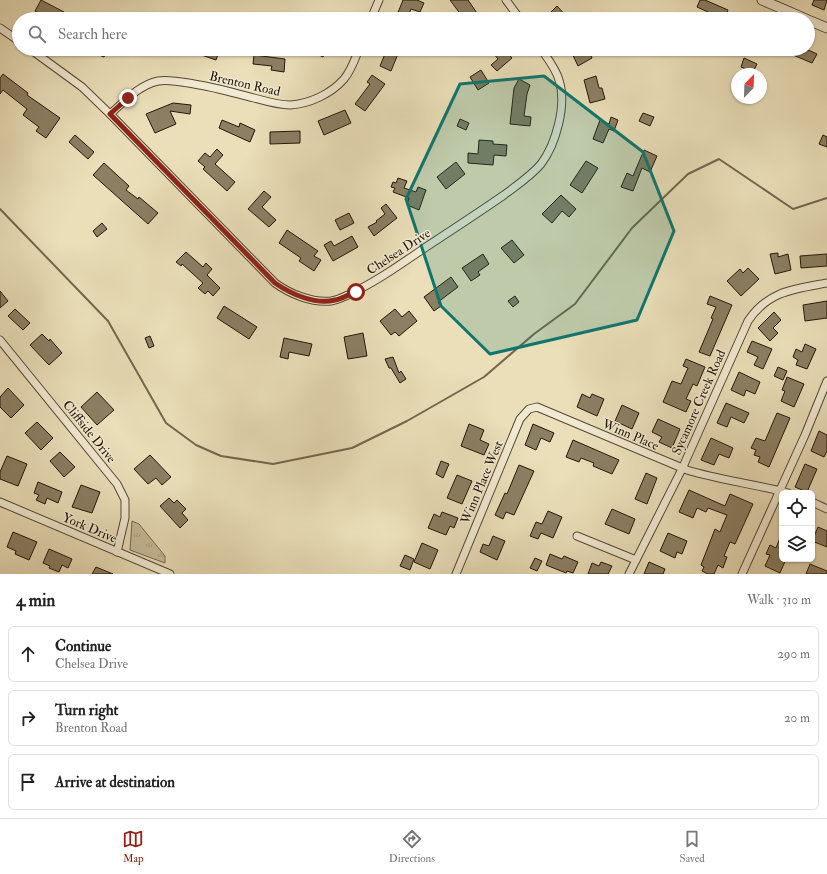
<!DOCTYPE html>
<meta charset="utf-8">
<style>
:root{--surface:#fff;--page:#f2f2f2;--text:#222;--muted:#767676;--line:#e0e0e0;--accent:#8f2418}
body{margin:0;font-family:"IM FELL Double Pica",serif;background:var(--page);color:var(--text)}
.controls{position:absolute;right:12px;bottom:12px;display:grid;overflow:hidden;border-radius:6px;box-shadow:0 1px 3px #0004}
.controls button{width:36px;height:36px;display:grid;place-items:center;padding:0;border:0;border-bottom:1px solid var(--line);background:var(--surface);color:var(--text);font:20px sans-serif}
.compass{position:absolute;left:731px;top:68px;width:36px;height:36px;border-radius:50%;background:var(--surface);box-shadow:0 1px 3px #0004;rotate:23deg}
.stop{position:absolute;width:12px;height:12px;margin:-9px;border:3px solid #8f2418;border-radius:50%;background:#fff}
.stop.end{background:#8f2418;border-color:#fff;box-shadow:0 1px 4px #0008}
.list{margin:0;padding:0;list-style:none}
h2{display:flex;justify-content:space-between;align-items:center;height:52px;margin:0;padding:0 16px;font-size:17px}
h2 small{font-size:13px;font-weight:400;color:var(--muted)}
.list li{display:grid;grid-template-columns:26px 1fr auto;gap:12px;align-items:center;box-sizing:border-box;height:56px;margin:0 8px 8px;padding:0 8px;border:1px solid var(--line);border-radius:6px}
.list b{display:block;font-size:15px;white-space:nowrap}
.list p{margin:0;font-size:13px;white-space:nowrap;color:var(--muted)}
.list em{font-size:13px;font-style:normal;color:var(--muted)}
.icon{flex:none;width:22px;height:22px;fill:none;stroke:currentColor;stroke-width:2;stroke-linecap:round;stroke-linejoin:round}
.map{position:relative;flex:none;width:827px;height:574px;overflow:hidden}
.search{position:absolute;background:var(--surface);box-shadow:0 1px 3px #0004;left:12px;right:12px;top:12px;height:44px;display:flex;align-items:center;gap:10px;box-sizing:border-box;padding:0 14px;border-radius:22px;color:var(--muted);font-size:15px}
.sheet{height:244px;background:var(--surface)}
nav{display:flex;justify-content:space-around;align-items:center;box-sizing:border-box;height:56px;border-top:1px solid var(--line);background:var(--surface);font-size:11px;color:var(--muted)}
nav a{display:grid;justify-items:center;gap:2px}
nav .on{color:var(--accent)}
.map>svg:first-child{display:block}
.grass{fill:url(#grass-tufts);stroke:#766a52}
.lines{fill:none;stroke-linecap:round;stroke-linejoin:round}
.stream{stroke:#73664e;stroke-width:2}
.building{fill:#8b7f64;stroke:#241608}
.minor-casing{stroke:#564834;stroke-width:9}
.tertiary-casing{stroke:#564834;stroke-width:11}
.minor{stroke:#f1ead2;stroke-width:7}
.tertiary{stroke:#f1ead2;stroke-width:9}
.route{stroke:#8f2418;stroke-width:5}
.marked{fill:#0f766e;fill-opacity:0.2;stroke:#0f766e;stroke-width:3;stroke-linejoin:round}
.labels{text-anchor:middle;stroke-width:3;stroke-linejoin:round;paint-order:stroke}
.street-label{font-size:13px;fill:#241608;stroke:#f1ead2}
</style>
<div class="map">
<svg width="827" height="574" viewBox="0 0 827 574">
<defs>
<pattern id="grass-tufts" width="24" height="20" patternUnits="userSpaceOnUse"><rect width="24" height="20" fill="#c8bd9b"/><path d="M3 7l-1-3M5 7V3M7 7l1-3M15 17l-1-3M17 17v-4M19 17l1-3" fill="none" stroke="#aca284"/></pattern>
</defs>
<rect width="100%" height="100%" fill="#eadfb9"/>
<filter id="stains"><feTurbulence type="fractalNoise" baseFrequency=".005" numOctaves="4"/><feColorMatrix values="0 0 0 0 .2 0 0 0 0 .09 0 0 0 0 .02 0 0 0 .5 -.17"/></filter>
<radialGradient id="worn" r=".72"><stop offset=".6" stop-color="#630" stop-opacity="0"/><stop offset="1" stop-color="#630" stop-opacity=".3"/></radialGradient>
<path class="grass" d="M132,521L139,524L165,556V563L130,550Z"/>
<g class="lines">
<path class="stream" d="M0,209L108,321L166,423L196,445L221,456L273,464L352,448L407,421L484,377L534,334L575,304L632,228L688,174L719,159L793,209L827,198"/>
</g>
<g class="building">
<path d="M41,0L64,12L59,19H50L35,11Z"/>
<path d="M403,0H417L424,3L420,12L411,9L407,19L397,15Z"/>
<path d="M450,0H468L481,19H464Z"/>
<path d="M700,0H705L728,10L724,19H710L706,17L708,12L697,7Z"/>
<path d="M814,0H827L824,10L812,5Z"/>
<path d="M557,6L569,19H550L547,16Z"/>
<path d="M84,49H108L104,57Z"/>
<path d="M187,49H220L216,60L187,50Z"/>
<path d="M317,49H327L323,57L315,53Z"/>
<path d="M387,49H400L391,71L380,66Z"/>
<path d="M490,49H504L512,58L497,71L491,65L498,59Z"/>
<path d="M570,49H588L592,58L578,66Z"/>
<path d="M796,49H806L817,54L812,63L793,55Z"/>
<path d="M254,55L285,59L284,72L271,70L272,66L253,64Z"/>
<path d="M744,58L757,64L753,72L741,67Z"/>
<path d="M481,70L489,83L478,90L470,77Z"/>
<path d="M3,74L28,93L27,95L60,118L46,138L36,131L39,127L23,115L27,109L3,90L0,94V78Z"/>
<path d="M372,75L385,84L365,111L355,104L370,84L367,82Z"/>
<path d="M596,76L599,88H602L605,99L590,103L584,80Z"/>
<path d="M519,79L530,85L527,94L524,116L531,117L530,126L510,124L514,88Z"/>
<path d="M173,103L191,105L190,114L170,111L176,124L155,133L146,114Z"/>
<path d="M345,110L351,123L324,135L318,121Z"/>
<path d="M643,113L654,117L650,126L639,121Z"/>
<path d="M611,117L618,120L614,131L609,129L603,143L593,139L600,120L609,124Z"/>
<path d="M460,119L469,123L466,130L457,126Z"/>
<path d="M222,120L239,127L240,123L255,130L250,142L219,128Z"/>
<path d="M300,131V143L270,144V132Z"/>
<path d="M75,135L94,152L88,159L69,142Z"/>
<path d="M823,135L827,137V147L819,144Z"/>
<path d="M479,140L493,141V144L507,145L506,156L494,155L493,165L468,163V153L478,154Z"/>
<path d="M217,149L223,155L215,164L235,182L227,191L203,169L205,167L198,161L205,153L210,157Z"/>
<path d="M644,150L657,156L650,172L642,168L633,191L621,187L627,173L633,176Z"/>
<path d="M586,161L598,168L582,193L570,185Z"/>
<path d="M456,162L465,174L446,189L437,177Z"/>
<path d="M104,163L129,186L126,190L138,199L139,197L158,213L148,224L93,175Z"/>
<path d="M398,178L407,181L404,188L416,192L418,187L426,190L419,210L407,205L409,198L393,192L395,188L391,187L393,182L396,183Z"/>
<path d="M264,191L271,197L262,207L276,220L269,227L248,209Z"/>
<path d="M561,195L576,209L569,217L562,211L552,223L542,214Z"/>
<path d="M386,204L397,218L374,236L368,227L377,222L376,221L385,214L381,208Z"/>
<path d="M349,213L354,223L340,230L335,220Z"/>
<path d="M102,223L107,229L97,237L93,231Z"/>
<path d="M287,230L318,251L314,256L321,260L314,271L299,261L301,258L279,243Z"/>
<path d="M352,236L358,247L333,261L324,245L331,241L334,246Z"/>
<path d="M512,240L524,255L514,263L501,248Z"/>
<path d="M186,252L203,267L206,263L212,269L207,275L220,288L213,296L208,291L205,294L198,288L203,283L182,264L181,266L176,262Z"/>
<path d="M778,253V257L788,254L791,270L775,274L770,254Z"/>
<path d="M483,254L489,264L478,272L480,275L471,281L462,268Z"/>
<path d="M827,254V266L801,268L800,256Z"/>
<path d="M748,268L759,279L741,296L727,281L740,269L743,273Z"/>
<path d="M451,277L458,287L438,302L441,306L434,311L424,297Z"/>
<path d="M0,291L8,301L0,308Z"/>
<path d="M515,296L519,302L513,307L508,301Z"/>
<path d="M710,296L732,305L710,356L699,352L713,319L711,318L716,307L707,304Z"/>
<path d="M827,301V318L805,321L803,305Z"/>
<path d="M224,306L257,327L249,339L217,318Z"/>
<path d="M15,309L30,323L23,330L8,316Z"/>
<path d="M395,309L402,317L409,311L417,321L399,336L395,332L391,335L380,321Z"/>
<path d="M774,312L781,320L773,328L778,333L770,341L758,328Z"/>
<path d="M363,333L367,356L348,359L344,337Z"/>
<path d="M42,334L49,341L50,339L62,353L49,365L30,345Z"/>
<path d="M150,336L154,346L149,348L145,338Z"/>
<path d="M284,338L312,344L309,356L289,352L288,359L280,357Z"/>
<path d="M752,341L772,349L763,369L754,365L758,357L747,352Z"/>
<path d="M805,344L816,349L807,369L796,365L798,360L793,357L796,349L802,352Z"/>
<path d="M393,357L399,373L401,371L406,379L400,383L391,368H389L385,359Z"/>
<path d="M686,359L705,367L697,386L693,384L686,399L691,401L686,412L663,402L672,381L681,384L688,368L683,366Z"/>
<path d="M778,367L787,371L783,380L774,376Z"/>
<path d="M739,372L760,382L755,394L746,390L744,396L731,390Z"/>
<path d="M787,377L804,384L794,407L781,401L785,391L782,390Z"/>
<path d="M8,388L24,405L11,418L0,407V397Z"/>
<path d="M97,392L114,410L97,425L81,407Z"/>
<path d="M582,394L590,398L592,394L604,399L597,416L577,407Z"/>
<path d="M726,403L749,413L744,423L731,417L727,427L717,423Z"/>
<path d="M622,405L639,413L632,429L615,421Z"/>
<path d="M777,413L790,418L769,467L758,462L760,457L754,455L756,450L751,448L756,438L765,441Z"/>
<path d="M658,419L680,429L672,448L659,442L662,437L652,432Z"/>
<path d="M37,422L53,438L41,450L25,433Z"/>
<path d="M469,424L484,430L480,440L489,444L484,455L461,446Z"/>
<path d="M533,424L554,433L550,442L541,438L536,450L525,445Z"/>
<path d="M819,431L827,435V451L824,457L811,451Z"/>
<path d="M711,438L733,448L729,458L719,454L714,465L701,460Z"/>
<path d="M573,440L619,460L612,474L593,466L594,463L581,458L579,462L566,457Z"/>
<path d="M60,452L75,467L64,477L50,461Z"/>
<path d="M150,455L171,477L162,485L156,478L148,484L134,469Z"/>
<path d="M7,456L27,464L18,486L0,479V472Z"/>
<path d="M441,461L449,464L443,478L436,474Z"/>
<path d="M805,464L817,469L807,492L795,487Z"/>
<path d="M519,465L534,471L514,515L506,512L503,519L495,515L505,493L507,494Z"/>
<path d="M646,473L657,478L647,504L635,499Z"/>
<path d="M457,475L472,481L462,504L447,498Z"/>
<path d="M38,482L62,492L58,503L47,498L45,504L36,500L39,495L34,493Z"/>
<path d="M81,485L100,492L92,513L72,507Z"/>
<path d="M689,490L725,506L730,494L753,504L735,544L730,542L724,556L727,557L723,568L718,565L714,574H708L702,571L704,567L701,565L715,529L720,532L727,515L708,508L706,512L697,508L693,518L679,512Z"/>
<path d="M169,498L174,503L177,500L186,509L182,513L188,520L180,528L160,506Z"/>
<path d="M612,509L635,519L629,534L605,524Z"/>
<path d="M548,511L562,517L553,538L541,533L538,539L530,536L536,522L542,524Z"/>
<path d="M442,512L458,518L454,528L450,526L446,535L428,528L434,514L440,517Z"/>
<path d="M818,527L827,531V547L812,541Z"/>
<path d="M13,532L37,542L29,560L15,554L16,551L7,547Z"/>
<path d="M668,533L687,541L682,554L677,552L675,558L660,551Z"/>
<path d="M782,533V559H786L780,573L765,566L770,555L766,554L770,545L776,548Z"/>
<path d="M493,536L505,541L497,560L480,552L483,544L489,546Z"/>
<path d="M422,543L438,550L430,569L414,562Z"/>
<path d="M49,549L72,559L68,568L62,565L59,572L49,568L50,566L43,563Z"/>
<path d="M550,554L562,559L564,556L578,562L573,573L567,571L566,573L546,565Z"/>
<path d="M405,555L414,559L410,570L400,566Z"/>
<path d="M535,558L542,561L537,571L530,568Z"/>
<path d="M601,562L612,566L608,574H588L592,563L599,566Z"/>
<path d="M649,562L665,569L663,574H644Z"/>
<path d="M810,564L827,571V574H806Z"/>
<path d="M96,567L113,574H92Z"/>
</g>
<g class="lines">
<g class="minor-casing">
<g id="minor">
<path d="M506,0L520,19"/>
<path d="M371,19L379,0"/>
<path d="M0,28L19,41"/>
<path d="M30,49L82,87L110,114L275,283C290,294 312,303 331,301C338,300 343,297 348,295C376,282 401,264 426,247C452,230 478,213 504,195C517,185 531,176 541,164C556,144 567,105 559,80C556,69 548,59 541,49"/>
<path d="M110,114C124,102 139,85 158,81C169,79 182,82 194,84C214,87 234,93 254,98C265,101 278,105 290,105C309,104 331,94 344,79C351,71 355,59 359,49"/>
<path d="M0,340L117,484L125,500V518L117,552"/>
<path d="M0,502L170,574"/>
<path d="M812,502L827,509"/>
<path d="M577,536L636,560"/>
<path d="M456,574L520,419L529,409L537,407L687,470C720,480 754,484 788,493"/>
<path d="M629,574L682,469L748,321C768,291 794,289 827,283"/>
<path d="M742,574L805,435L827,381"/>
</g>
</g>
<g class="tertiary-casing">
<g id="tertiary">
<path d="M762,0L806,19"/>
<path d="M808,20L827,28"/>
</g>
</g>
<use href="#minor" class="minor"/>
<use href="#tertiary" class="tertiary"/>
</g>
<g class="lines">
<path class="route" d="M128,98L110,114L275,283C291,294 315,305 335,300C342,299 349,294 356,292"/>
</g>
<path class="marked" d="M544,76L643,152L674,231L637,320L490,354L441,306L406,199L460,84Z"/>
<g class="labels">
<g class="street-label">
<text transform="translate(245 83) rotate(13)" y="5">Brenton Road</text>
<text transform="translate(398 251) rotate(-33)" y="5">Chelsea Drive</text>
<text transform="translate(698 402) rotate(-66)" y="5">Sycamore Creek Road</text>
<text transform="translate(90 431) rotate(51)" y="5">Cliffside Drive</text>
<text transform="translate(631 434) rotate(23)" y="5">Winn Place</text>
<text transform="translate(481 482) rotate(-67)" y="5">Winn Place West</text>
<text transform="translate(90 527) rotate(23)" y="5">York Drive</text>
</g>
</g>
<rect width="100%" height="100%" filter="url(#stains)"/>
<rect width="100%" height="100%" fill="url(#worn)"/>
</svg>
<div class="controls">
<button><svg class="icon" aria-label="locate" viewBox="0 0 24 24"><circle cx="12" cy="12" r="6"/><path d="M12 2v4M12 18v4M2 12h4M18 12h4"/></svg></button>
<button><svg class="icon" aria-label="layers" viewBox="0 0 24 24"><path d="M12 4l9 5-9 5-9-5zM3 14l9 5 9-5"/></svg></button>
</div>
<svg class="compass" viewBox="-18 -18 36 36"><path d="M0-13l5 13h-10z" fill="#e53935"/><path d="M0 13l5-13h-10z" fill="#767676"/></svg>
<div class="stop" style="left:356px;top:292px"></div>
<div class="stop end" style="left:128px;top:98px"></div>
<div class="search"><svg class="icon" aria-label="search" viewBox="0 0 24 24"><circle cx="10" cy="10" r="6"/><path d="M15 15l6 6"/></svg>Search here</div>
</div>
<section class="sheet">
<h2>4 min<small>Walk · 310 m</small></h2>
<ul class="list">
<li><svg class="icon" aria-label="ahead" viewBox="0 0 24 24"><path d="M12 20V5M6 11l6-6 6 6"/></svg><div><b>Continue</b><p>Chelsea Drive</p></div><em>290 m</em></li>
<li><svg class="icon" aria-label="right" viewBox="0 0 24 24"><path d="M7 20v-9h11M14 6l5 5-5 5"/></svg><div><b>Turn right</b><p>Brenton Road</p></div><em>20 m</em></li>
<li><svg class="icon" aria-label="arrive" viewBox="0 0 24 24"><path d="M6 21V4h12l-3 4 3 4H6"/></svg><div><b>Arrive at destination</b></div></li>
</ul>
</section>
<nav>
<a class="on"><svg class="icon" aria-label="map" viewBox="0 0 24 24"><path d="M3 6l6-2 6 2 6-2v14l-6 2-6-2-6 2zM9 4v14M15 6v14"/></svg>Map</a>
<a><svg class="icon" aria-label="directions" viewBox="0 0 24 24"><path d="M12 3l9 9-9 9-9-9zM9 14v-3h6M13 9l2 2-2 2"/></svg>Directions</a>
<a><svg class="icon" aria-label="saved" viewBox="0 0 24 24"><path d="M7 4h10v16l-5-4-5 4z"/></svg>Saved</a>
</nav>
